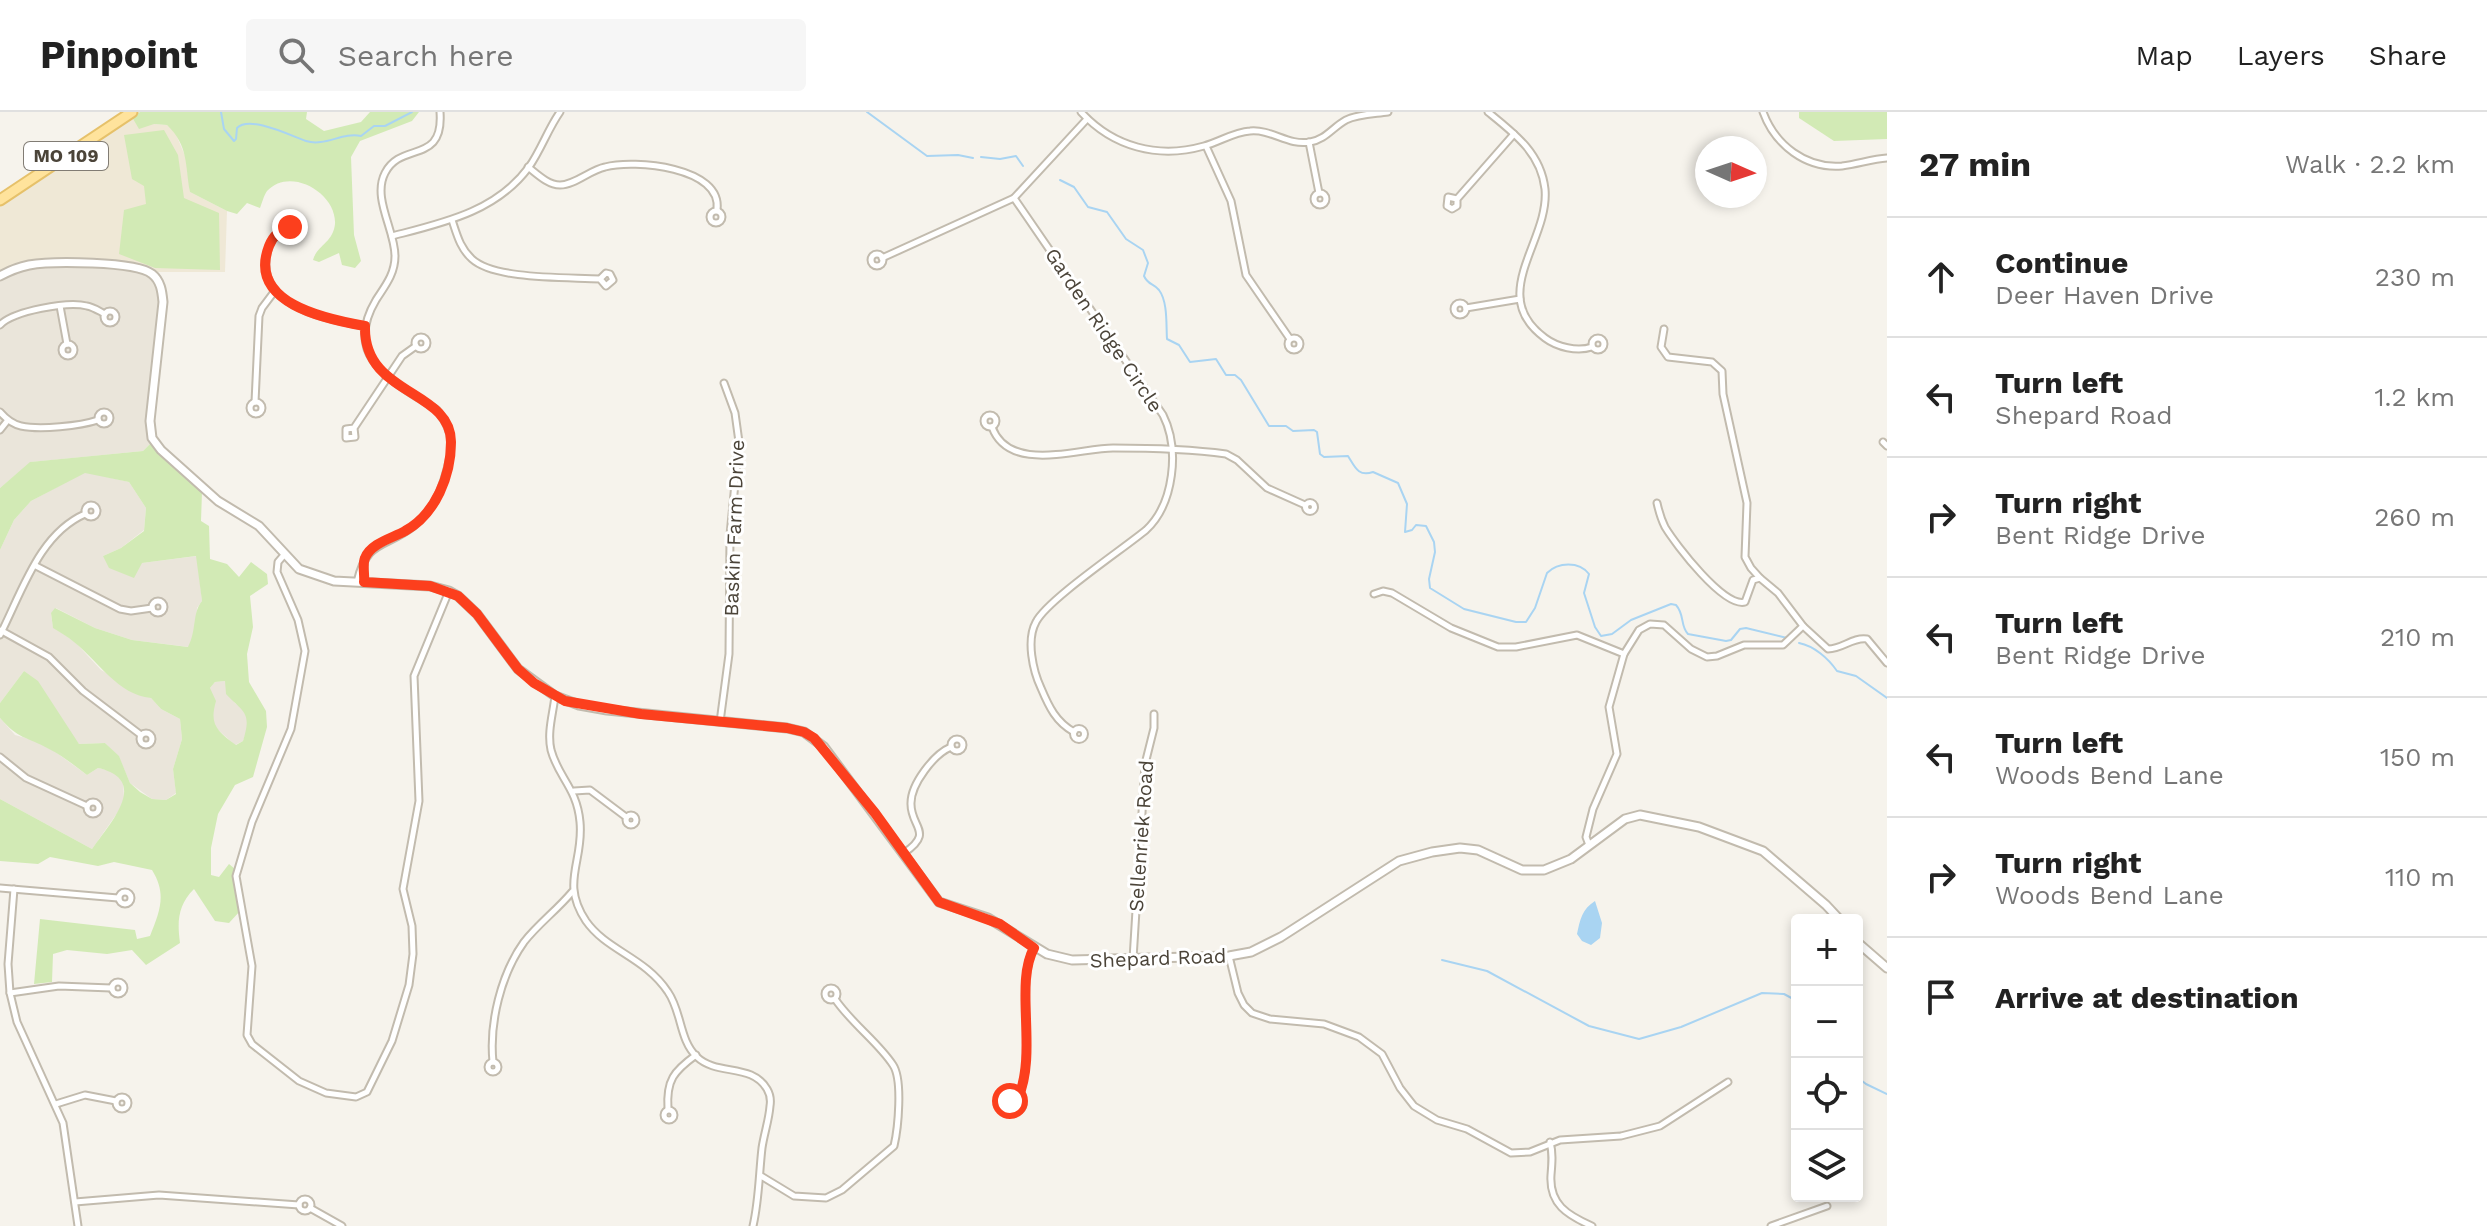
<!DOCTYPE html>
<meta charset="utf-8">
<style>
:root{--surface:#fff;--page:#f6f6f6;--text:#222;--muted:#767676;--line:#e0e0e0}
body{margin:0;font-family:"Work Sans",sans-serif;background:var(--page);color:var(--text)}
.controls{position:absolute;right:24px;bottom:24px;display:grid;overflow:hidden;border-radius:8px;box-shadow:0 4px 12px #0003}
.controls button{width:72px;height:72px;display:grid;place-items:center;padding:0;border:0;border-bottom:2px solid var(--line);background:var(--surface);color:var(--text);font:40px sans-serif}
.compass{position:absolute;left:1695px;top:24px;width:72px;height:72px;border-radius:50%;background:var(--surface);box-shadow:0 4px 12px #0003;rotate:93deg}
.stop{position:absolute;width:24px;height:24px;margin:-18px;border:6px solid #fc3f1d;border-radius:50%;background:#fff}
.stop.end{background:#fc3f1d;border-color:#fff;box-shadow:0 2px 8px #0008}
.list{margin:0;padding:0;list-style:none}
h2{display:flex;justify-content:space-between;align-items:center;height:104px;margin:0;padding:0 32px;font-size:34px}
h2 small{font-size:26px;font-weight:400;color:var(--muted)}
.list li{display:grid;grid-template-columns:52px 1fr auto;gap:24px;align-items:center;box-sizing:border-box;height:120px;padding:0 32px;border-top:2px solid var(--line)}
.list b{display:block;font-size:30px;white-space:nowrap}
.list p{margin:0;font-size:26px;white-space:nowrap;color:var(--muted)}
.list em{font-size:26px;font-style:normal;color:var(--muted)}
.icon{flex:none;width:44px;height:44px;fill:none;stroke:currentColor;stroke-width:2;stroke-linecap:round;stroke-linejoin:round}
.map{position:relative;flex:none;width:1887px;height:1114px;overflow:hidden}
header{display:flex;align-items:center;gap:48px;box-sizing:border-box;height:112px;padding:0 40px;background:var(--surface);border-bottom:2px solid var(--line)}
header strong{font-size:38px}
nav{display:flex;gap:44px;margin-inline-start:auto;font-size:28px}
.search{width:560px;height:72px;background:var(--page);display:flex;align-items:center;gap:20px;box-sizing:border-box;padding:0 28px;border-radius:8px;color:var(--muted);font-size:30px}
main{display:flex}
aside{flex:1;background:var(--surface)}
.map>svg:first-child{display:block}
.residential{fill:#eae5da}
.education{fill:#efe8d6}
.green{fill:#d2eab5;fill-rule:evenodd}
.water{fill:#a9d4f2}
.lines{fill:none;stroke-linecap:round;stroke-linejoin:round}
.stream{stroke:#a9d4f2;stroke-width:2}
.minor-casing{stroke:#c2bbae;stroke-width:9}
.tertiary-casing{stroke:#c2bbae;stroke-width:11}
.primary-casing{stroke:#e6c16a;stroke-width:13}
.minor{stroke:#fff;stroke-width:5}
.tertiary{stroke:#fff;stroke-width:7}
.primary{stroke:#ffe39c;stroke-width:9}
.route{stroke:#fc3f1d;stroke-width:10}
.labels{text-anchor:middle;stroke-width:6;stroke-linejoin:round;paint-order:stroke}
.shield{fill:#fff;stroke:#817c74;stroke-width:2}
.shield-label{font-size:18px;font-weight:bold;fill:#4b4439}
.street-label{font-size:20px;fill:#4b4439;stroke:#fff}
</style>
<header>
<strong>Pinpoint</strong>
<div class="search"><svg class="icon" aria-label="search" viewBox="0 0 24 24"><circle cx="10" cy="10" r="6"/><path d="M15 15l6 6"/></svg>Search here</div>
<nav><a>Map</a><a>Layers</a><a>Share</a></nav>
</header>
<main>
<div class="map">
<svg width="1887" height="1114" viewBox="0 0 1887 1114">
<rect width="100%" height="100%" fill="#f6f3ec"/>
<g class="residential">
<path d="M32,156H127L142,160L153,167L160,187L147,316L151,331L143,339L31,350L0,376V167Z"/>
<path d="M85,360L129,370L146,396L144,418L121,436L103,444L142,451L197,444L202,489L197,496L195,523L189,535L132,528L95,516L56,496L51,502L53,515L75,530L101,558L151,586L161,597L180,607L182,627L173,657L176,681L166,688L152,687L130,671L119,645L105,631L79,632L24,559L0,591V438L14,408L31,389Z"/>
<path d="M225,569L235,591L245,599L249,612L243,629L235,633L215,615L212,604L210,576L215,570Z"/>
<path d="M0,606L15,623L33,628L54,639L87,663L98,656L116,660L123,669L124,686L120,697L92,737L0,687Z"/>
</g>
<path class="education" d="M132,5L154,12L167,13L175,20L188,51L190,80L227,99L225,160H156L139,153L122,151L48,150L0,160V94Z"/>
<g class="green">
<path d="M140,0H307L306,7L324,19L361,10L370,0H419L412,9L360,29L351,45L354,123L361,149L355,156L342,153L339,141L319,150L313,148C317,133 333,131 335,112C337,81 290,54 267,79C264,83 262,91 260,96L247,91L237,102L227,99L190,80C185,54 189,34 167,13L154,12L139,17L132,5Z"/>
<path d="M1799,0H1887V27L1834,29L1799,6Z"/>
<path d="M164,18L178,43L184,86L219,101L220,158L155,156L119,142L124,98L146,92L144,74L132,67L124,23Z"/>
<path d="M151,331L202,380L201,409L209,414L210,447L227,452L239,465L251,450L267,462L268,472L250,484L253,515L247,542L249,570L266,599L267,615L253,665L235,673L218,702L211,736V763L219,765L229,752L235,757L234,777L240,799L229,811L215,809L194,777C178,793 177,809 180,831L146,853L132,838L107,842L67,838L53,842L52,870L34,872L40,807L135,818L137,827L150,824C160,799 167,782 152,758L114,750L98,754L50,745L38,752L0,749V687L92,737C110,711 151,668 98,656L87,663C75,654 63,644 49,637C26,624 19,628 0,606V591L24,559L38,569L79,632L105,631L119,644L130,671L140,680L152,687L166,688L176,682L173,657L182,627L180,607L161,597L151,586C118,583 98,549 74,530C68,525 60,520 53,516L51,501L55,496L95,516L132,528L188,535C197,518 192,501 202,489L196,444L142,451L134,466L109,456L103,444L121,436L144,419L146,396L129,370L85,361L31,389L14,408L0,438V376L30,350L143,339ZM225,569L226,582C244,601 252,600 243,629L236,633C217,619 209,613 216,589L210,576L215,570Z"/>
</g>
<path class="water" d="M1595,789L1602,811L1600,826L1591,833L1582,829L1577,822C1580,808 1582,797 1595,789Z"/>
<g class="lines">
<g class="stream">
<path d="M221,0L224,17L234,29L236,27L237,16C250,3 291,24 306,29C325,35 342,20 361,24L374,14H385L412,0"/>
<path d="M867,0L927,44L958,43L973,46"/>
<path d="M981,45L1000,47L1016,44L1023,54"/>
<path d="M1060,68L1074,75L1088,95L1107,100L1126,127L1143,138L1148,151L1144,164C1148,173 1153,171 1159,178C1168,190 1166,213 1167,227L1179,233L1190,250L1216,247L1226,263H1235L1241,268L1269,314H1286L1293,319L1314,318L1317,320L1320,342L1324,345L1348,344C1355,355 1358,365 1373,360L1398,371L1407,392L1405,420L1412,418L1416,413L1426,414L1434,430L1435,440L1429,467L1430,476L1464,497L1516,510H1526L1535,496L1547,461C1558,450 1579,449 1589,462L1584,481L1595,515L1601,524L1612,522L1631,508L1671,492L1676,493C1685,503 1680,514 1688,522L1726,529L1731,528L1740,517L1746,516L1787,526"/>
<path d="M1799,531C1814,534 1828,546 1837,559L1856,564L1887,586"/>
<path d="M1442,848L1487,859L1589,914L1639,927L1681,915L1762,881L1784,882L1797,889"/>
<path d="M1857,965L1866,972L1887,982"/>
</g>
<g class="minor-casing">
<g id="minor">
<path d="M1081,0C1113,35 1158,47 1204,34C1219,30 1234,20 1250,19C1272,17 1288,34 1310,30C1325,28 1333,15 1346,8C1358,2 1374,2 1388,0"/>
<path d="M1488,0C1514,21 1541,41 1545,77C1550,129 1486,183 1545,226C1557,235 1577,240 1592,235"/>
<path d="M1763,0C1775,33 1806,57 1842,54C1858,52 1872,47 1887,46"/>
<path d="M1309,30L1319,81"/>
<path d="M1206,34L1231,89L1246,163L1290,227"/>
<path d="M528,55C537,62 548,73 560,73C575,73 590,58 605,55C634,47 723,55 717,98"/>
<circle cx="1320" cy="87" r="6"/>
<path d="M1014,86L1163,303C1180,337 1174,392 1146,418C1123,437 1047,488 1036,510C1026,528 1033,559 1041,576C1049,595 1056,610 1074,620"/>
<path d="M1457,87L1448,85L1447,94L1452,97L1457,94V87L1514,22"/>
<circle cx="716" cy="105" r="6"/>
<circle cx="295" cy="111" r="6"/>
<path d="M452,108C457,123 460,136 472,147C495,168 568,165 600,167L606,161L610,162L613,168L606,174L600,167"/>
<path d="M289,114C274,122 268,131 266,148C261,195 329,208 365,214"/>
<path d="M392,124C442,111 496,100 529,55C541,38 548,17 560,0"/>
<circle cx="877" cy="148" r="6"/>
<path d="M882,146L1014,86L1087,7"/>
<circle cx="1460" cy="197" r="6"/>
<path d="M60,194L67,232"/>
<path d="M1466,196L1520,187"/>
<circle cx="110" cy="205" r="6"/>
<path d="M0,213C13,199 68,189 87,194C93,195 99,199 105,202"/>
<path d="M1664,217L1661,235L1668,245L1712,250L1722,259L1723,282L1747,391L1745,445L1751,456L1760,466"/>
<circle cx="421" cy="231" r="6"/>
<circle cx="1598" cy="232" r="6"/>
<circle cx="1294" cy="232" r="6"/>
<circle cx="68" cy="238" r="6"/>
<circle cx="256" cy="296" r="6"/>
<path d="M255,290L259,204L262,196L274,180"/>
<circle cx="104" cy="306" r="6"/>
<path d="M0,300C6,307 12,312 21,314C40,318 80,314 98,308"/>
<circle cx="990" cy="309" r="6"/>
<path d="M992,315C1009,362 1079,336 1113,336C1149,336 1189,337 1226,342L1237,348L1267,376L1305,393"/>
<path d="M354,316L346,317V326L355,325L354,316L402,244L416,234"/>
<path d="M0,318L8,308"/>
<path d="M1883,330L1887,334"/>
<circle cx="1310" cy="395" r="4.5"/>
<path d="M1657,391C1659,400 1661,407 1665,415C1676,433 1724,496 1745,490L1753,468L1760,466L1778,481L1803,514"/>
<circle cx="91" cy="399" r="6"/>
<path d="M284,443L278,450L277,460L298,508L305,539L291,617L252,710L236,764L252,854L247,923L252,932L299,969L326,981L356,985L367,980L392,929L409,873L413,842L412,814L403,777L419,689L414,564L449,479"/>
<path d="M364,452V470"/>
<path d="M36,454L120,497L131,499L152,496"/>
<path d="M357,470C367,426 386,437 415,413C436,395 443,375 449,349C454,328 450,315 437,298C395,270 341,247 376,188C385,174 395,162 395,144C395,118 372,86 385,61C401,29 444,53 440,0"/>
<path d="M1374,482L1383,479L1392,481L1451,516L1498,535H1516L1577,523L1624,542"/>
<circle cx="158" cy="495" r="6"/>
<path d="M0,518L49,545L83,579L141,623"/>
<path d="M0,523C22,480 39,422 85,402"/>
<path d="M555,584C553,602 547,620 551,638C558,665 577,676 580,710C584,750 560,770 586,809C607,839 645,845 668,880C682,900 679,928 697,945C717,964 752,951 767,977C770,982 771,988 770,994C769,1008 764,1022 762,1036C759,1062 759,1088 753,1114"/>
<path d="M720,610L729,542L730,423L739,330L735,301L724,271"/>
<circle cx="1079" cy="622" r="5.5"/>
<circle cx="146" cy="627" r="6"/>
<circle cx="957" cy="633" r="6"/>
<path d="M0,645L26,666L87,694"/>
<path d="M574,679L590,678L626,705"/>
<circle cx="93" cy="696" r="6"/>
<circle cx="631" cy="708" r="5"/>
<path d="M1589,733L1586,725L1593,697L1617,642L1609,595L1624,542L1639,518L1650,512L1664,513L1691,537L1707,545L1717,544L1744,533H1783L1803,514L1828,537C1843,537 1852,525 1867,527L1887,551"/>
<path d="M904,741C935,720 910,715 911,691C911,672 934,642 951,635"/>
<path d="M0,776L118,786"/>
<path d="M14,777L8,852L10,881L17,910L63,1011L78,1114"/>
<circle cx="125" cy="786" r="6"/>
<path d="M1229,844L1238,881L1244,893L1252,901L1270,907L1324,912L1359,925L1382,942L1400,976L1414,994L1437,1008L1467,1017L1511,1041L1530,1040L1560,1028L1621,1024L1660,1014L1728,970"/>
<path d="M1133,847L1145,652L1154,616V602"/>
<circle cx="118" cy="876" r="6"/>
<circle cx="831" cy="882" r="6"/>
<path d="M10,881L59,874L111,876"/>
<path d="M493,950C489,911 501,862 524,830C538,812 557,798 572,780"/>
<circle cx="493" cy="955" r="5"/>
<circle cx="122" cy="991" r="6"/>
<circle cx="1016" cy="992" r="7"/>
<path d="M1018,986C1038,940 1014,872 1034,836"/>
<path d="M56,992L85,983L116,989"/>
<path d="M668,997C666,968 674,959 696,943"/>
<circle cx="669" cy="1003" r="5"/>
<path d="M1550,1030C1553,1041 1552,1051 1551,1063C1549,1092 1567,1103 1592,1114"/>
<path d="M761,1064L794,1084L826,1086L842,1078L894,1034C898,1017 903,968 893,953C878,930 852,912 835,887"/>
<circle cx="305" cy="1093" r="6"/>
<path d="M75,1090L159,1083L299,1093"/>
<path d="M310,1096L342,1114"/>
<path d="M1771,1114L1827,1094"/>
</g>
</g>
<g class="tertiary-casing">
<g id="tertiary">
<path d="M0,164C9,159 19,155 29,153C51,149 136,149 152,162C161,169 162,180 163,190L150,309L152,326L161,338L218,389L259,414L299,457L334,469L430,474L449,479L458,484L477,502L518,557L555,584L579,593L607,598L787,616L804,620L824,635L939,790L988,806L1047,842L1072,848L1229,844L1251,840L1281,825L1399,749L1432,740L1460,736L1478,738L1522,758H1544L1571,747L1625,707L1640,703L1699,715L1763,739L1826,793L1840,808"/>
<path d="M1857,830L1887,856"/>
</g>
</g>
<g class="primary-casing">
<path id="primary" d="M0,88L132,0"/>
</g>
<use href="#minor" class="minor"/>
<use href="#tertiary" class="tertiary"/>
<use href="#primary" class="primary"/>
</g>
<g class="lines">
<path class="route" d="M290,115C281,116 273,124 269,134C247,191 325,207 365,214C363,284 451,277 451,330C451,363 436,402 405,419C393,426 371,431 365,446C362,453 365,463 364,470L430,474L458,484L477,502L518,557L534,571L565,589L641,602L787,616L804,620L814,626L875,701L939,790L1000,812L1034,836C1014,872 1038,940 1018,986L1010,989"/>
</g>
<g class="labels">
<rect class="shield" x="24" y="30" width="84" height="28" rx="6"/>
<g class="shield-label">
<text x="66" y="50">MO 109</text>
</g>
<g class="street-label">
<text transform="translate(1104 218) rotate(56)" y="7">Garden Ridge Circle</text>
<text transform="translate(734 416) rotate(-88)" y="7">Baskin Farm Drive</text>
<text transform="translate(1141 724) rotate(-86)" y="7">Sellenriek Road</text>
<text transform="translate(1158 846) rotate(-2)" y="7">Shepard Road</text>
</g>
</g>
</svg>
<div class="controls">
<button>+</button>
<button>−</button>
<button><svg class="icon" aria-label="locate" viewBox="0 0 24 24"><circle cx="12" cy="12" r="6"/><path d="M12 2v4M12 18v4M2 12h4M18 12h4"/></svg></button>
<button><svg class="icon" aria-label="layers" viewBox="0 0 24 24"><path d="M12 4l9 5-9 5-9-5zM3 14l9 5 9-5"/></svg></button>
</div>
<svg class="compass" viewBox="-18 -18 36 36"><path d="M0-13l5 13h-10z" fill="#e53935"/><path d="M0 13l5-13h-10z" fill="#767676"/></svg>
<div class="stop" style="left:1010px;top:989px"></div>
<div class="stop end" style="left:290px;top:115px"></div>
</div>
<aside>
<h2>27 min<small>Walk · 2.2 km</small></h2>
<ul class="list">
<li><svg class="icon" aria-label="ahead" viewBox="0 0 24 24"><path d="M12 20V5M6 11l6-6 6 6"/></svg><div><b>Continue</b><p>Deer Haven Drive</p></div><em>230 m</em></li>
<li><svg class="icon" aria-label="left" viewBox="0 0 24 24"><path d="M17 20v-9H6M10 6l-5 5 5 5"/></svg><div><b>Turn left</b><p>Shepard Road</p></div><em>1.2 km</em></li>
<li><svg class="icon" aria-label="right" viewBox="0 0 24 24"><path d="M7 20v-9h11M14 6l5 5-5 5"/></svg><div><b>Turn right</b><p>Bent Ridge Drive</p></div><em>260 m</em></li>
<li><svg class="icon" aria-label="left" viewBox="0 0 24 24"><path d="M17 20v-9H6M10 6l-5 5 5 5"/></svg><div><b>Turn left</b><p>Bent Ridge Drive</p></div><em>210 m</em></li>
<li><svg class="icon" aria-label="left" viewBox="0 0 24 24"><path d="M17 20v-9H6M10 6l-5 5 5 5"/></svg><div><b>Turn left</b><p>Woods Bend Lane</p></div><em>150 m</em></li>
<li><svg class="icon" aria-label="right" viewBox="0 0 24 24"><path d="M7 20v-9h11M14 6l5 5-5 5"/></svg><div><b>Turn right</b><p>Woods Bend Lane</p></div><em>110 m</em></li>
<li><svg class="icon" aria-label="arrive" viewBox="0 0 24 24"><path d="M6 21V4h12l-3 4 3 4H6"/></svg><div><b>Arrive at destination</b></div></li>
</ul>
</aside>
</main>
